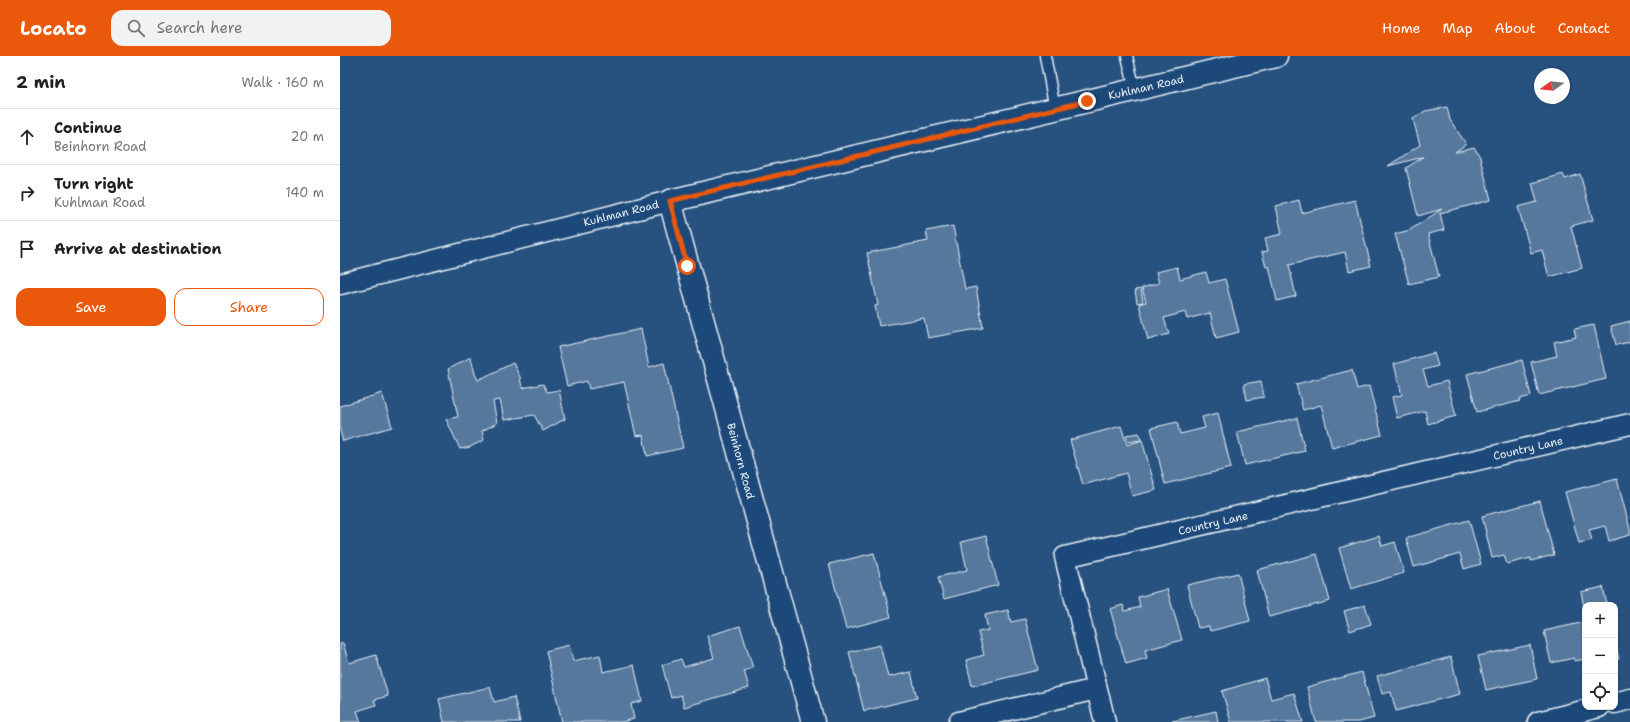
<!DOCTYPE html>
<meta charset="utf-8">
<style>
:root{--surface:#fff;--page:#f2f2f2;--text:#202124;--muted:#757577;--line:#e0e0e0;--accent:#ea580c}
body{margin:0;font-family:"Shantell Sans",sans-serif;background:var(--page);color:var(--text)}
.controls{position:absolute;right:12px;bottom:12px;display:grid;overflow:hidden;border-radius:8px;box-shadow:0 1px 3px #0004}
.controls button{width:36px;height:36px;display:grid;place-items:center;padding:0;border:0;border-bottom:1px solid var(--line);background:var(--surface);color:var(--text);font:20px sans-serif}
.compass{position:absolute;left:1194px;top:12px;width:36px;height:36px;border-radius:50%;background:var(--surface);box-shadow:0 1px 3px #0004;rotate:255deg}
.stop{position:absolute;width:12px;height:12px;margin:-9px;border:3px solid #ea580c;border-radius:50%;background:#fff}
.stop.end{background:#ea580c;border-color:#fff;box-shadow:0 1px 4px #0008}
.list{margin:0;padding:0;list-style:none}
h2{display:flex;justify-content:space-between;align-items:center;height:52px;margin:0;padding:0 16px;font-size:17px}
h2 small{font-size:13px;font-weight:400;color:var(--muted)}
.list li{display:grid;grid-template-columns:26px 1fr auto;gap:12px;align-items:center;box-sizing:border-box;height:56px;padding:0 16px;border-top:1px solid var(--line)}
.list b{display:block;font-size:15px;white-space:nowrap}
.list p{margin:0;font-size:13px;white-space:nowrap;color:var(--muted)}
.list em{font-size:13px;font-style:normal;color:var(--muted)}
.actions{display:flex;gap:8px;padding:12px 16px}
.actions a{flex:1;padding:9px 0;border:1px solid var(--accent);border-radius:12px;text-align:center;font-size:14px;color:var(--accent)}
.actions .main{background:var(--accent);color:#fff}
.icon{flex:none;width:22px;height:22px;fill:none;stroke:currentColor;stroke-width:2;stroke-linecap:round;stroke-linejoin:round}
.map{position:relative;flex:none;width:1290px;height:666px;overflow:hidden}
header{display:flex;align-items:center;gap:24px;box-sizing:border-box;height:56px;padding:0 20px;background:var(--accent);color:#fff}
header strong{font-size:19px}
nav{display:flex;gap:22px;margin-inline-start:auto;font-size:14px}
.search{width:280px;height:36px;background:var(--page);display:flex;align-items:center;gap:10px;box-sizing:border-box;padding:0 14px;border-radius:12px;color:var(--muted);font-size:15px}
main{display:flex}
aside{flex:1;background:var(--surface)}
.map>svg:first-child{display:block}
.building{fill:#57789d;stroke:#e8f1f8}
.lines{fill:none;stroke-linecap:round;stroke-linejoin:round}
.lane-casing{stroke:#e8f1f8;stroke-width:13}
.street-casing{stroke:#e8f1f8;stroke-width:23}
.secondary-casing{stroke:#e8f1f8;stroke-width:25}
.lane{stroke:#1f4a7a;stroke-width:10}
.street{stroke:#1f4a7a;stroke-width:20}
.secondary{stroke:#1f4a7a;stroke-width:22}
.route{stroke:#ea580c;stroke-width:5}
.labels{text-anchor:middle;stroke-width:4;stroke-linejoin:round;paint-order:stroke}
.street-label{font-size:11px;fill:#e8f1f8;stroke:#1f4a7a}
</style>
<header>
<strong>Locato</strong>
<div class="search"><svg class="icon" aria-label="search" viewBox="0 0 24 24"><circle cx="10" cy="10" r="6"/><path d="M15 15l6 6"/></svg>Search here</div>
<nav><a>Home</a><a>Map</a><a>About</a><a>Contact</a></nav>
</header>
<main>
<aside>
<h2>2 min<small>Walk · 160 m</small></h2>
<ul class="list">
<li><svg class="icon" aria-label="ahead" viewBox="0 0 24 24"><path d="M12 20V5M6 11l6-6 6 6"/></svg><div><b>Continue</b><p>Beinhorn Road</p></div><em>20 m</em></li>
<li><svg class="icon" aria-label="right" viewBox="0 0 24 24"><path d="M7 20v-9h11M14 6l5 5-5 5"/></svg><div><b>Turn right</b><p>Kuhlman Road</p></div><em>140 m</em></li>
<li><svg class="icon" aria-label="arrive" viewBox="0 0 24 24"><path d="M6 21V4h12l-3 4 3 4H6"/></svg><div><b>Arrive at destination</b></div></li>
</ul>
<div class="actions"><a class="main">Save</a><a>Share</a></div>
</aside>
<div class="map">
<svg width="1290" height="666" viewBox="0 0 1290 666">
<rect width="100%" height="100%" fill="#27517f"/>
<filter id="ink" filterUnits="userSpaceOnUse"><feTurbulence type="fractalNoise" baseFrequency=".025" numOctaves="2"/><feDisplacementMap in="SourceGraphic" scale="8" xChannelSelector="R" yChannelSelector="G"/><feConvolveMatrix kernelMatrix="1 2 1 2 8 2 1 2 1" color-interpolation-filters="sRGB"/></filter>
<g filter="url(#ink)">
<g class="building">
<path d="M1107,51L1110,64L1126,88L1115,96L1134,91L1140,101L1151,144L1100,157L1104,174L1088,178L1099,221L1069,228L1055,178L1070,174L1102,153L1078,160L1066,112L1083,101L1048,110L1080,89L1073,63L1085,55Z"/>
<path d="M1223,118L1225,123L1240,118L1253,164L1231,170L1242,212L1209,221L1202,194L1191,197L1178,151L1197,146L1192,127Z"/>
<path d="M959,144L962,157L1015,144L1031,210L1009,215L1005,196L949,209L956,240L937,245L929,210L926,211L922,196L928,195L925,182L942,178L936,150Z"/>
<path d="M613,170L625,233L636,231L643,272L588,282L584,262L539,270L535,250L538,249L527,197L588,185L586,175Z"/>
<path d="M837,211L840,223L866,216L869,227L885,223L899,276L876,282L870,257L847,263L845,256L824,262L829,278L808,284L799,248L806,246L802,232L819,227L816,216Z"/>
<path d="M801,233L803,246L797,247L795,234Z"/>
<path d="M1290,265V286L1276,289L1271,270Z"/>
<path d="M1254,269L1266,323L1199,339L1191,306L1217,300L1214,286L1236,281L1234,273Z"/>
<path d="M301,273L309,311L324,307L343,392L307,400L303,379L296,380L284,326L249,333L247,325L227,330L218,291Z"/>
<path d="M1094,297L1098,310L1083,314L1088,330L1107,325L1116,360L1088,368L1085,355L1057,362L1052,341L1062,339L1054,308Z"/>
<path d="M131,301L135,318L138,324L173,307L180,321L182,332L203,328L207,336L219,334L225,363L203,375L194,359L164,364L160,344L153,345L157,367L142,375L144,384L130,391L120,393L106,363L118,361L108,313Z"/>
<path d="M1182,304L1191,340L1180,343V345L1137,356L1127,318Z"/>
<path d="M1012,314L1017,333L1029,330L1042,379L992,392L981,349L963,354L956,328Z"/>
<path d="M921,325L924,341L907,344L904,328Z"/>
<path d="M42,337L52,371L3,385L0,375V350Z"/>
<path d="M878,357L891,412L825,428L811,372L837,366L840,378L865,372L862,361Z"/>
<path d="M957,362L965,395L905,409L897,376Z"/>
<path d="M781,370L787,389L802,384L816,434L792,440L786,417L743,429L730,384Z"/>
<path d="M799,377L801,384L788,386L786,379Z"/>
<path d="M1277,423L1290,473V479L1269,485L1265,470L1249,474L1252,484L1239,487L1225,436Z"/>
<path d="M1200,445L1214,499L1191,505V502L1167,508L1164,499L1152,502L1142,460Z"/>
<path d="M1129,464L1141,508L1124,513L1120,498L1074,511L1066,482Z"/>
<path d="M646,480L658,529L604,543L598,521L627,514L621,486Z"/>
<path d="M1039,480L1042,490L1055,486L1064,517L1011,533L999,492Z"/>
<path d="M534,497L551,561L506,573L489,508Z"/>
<path d="M977,498L990,545L929,561L917,514Z"/>
<path d="M898,517L910,565L870,575L869,570L858,572L847,529Z"/>
<path d="M1263,531L1267,549H1245V556L1241,536Z"/>
<path d="M827,533L842,584L805,594L807,602L786,608L770,553L783,549L785,555L800,551L798,541Z"/>
<path d="M1025,549L1031,568L1010,575L1004,555Z"/>
<path d="M668,554L671,566L685,563L698,614L632,630L626,604L644,599L638,576L648,574L645,559Z"/>
<path d="M1245,566V603L1234,605V602L1211,607L1204,575Z"/>
<path d="M400,570L413,612L404,615L409,632L344,651L341,639L331,642L322,609L341,603L344,611L374,602L367,580Z"/>
<path d="M1275,584L1279,603L1275,604Z"/>
<path d="M3,587L9,607L36,599L48,640L34,644L36,649L17,655L21,666H0V588Z"/>
<path d="M229,589L233,605L260,599L263,616L294,609L302,645L291,648L294,663L281,666H222L206,595Z"/>
<path d="M540,589L548,621L571,616L577,642L524,655L509,596Z"/>
<path d="M1190,589L1197,623L1146,634L1138,600Z"/>
<path d="M1111,601L1120,638L1056,655L1051,636L1042,638L1037,620Z"/>
<path d="M1022,616L1034,662L1019,666H976L967,631Z"/>
<path d="M925,622L931,643L954,637L963,666H891L882,635Z"/>
<path d="M150,631L154,646L174,641L180,666H104L99,643Z"/>
<path d="M876,655L878,666H828Z"/>
</g>
<g class="lines">
<g class="lane-casing">
<g id="lane">
<path d="M705,0L715,53"/>
<path d="M787,0L795,34"/>
</g>
</g>
<g class="street-casing">
<g id="street">
<path d="M0,228L330,145"/>
<path d="M1275,647L1290,643"/>
<path d="M619,666L756,633"/>
<path d="M765,666L725,501L1290,368"/>
<path d="M1198,666L1259,651"/>
</g>
</g>
<g class="secondary-casing">
<path id="secondary" d="M473,666L330,145L936,0"/>
</g>
<use href="#lane" class="lane"/>
<use href="#street" class="street"/>
<use href="#secondary" class="secondary"/>
</g>
</g>
<g class="lines" filter="url(#ink)">
<path class="route" d="M347,210L330,145L747,45"/>
</g>
<g class="labels">
<g class="street-label">
<text transform="translate(806 31) rotate(-13)" y="4">Kuhlman Road</text>
<text transform="translate(281 157) rotate(-14)" y="4">Kuhlman Road</text>
<text transform="translate(1188 392) rotate(-13)" y="4">Country Lane</text>
<text transform="translate(401 405) rotate(75)" y="4">Beinhorn Road</text>
<text transform="translate(873 467) rotate(-13)" y="4">Country Lane</text>
</g>
</g>
</svg>
<div class="controls">
<button>+</button>
<button>−</button>
<button><svg class="icon" aria-label="locate" viewBox="0 0 24 24"><circle cx="12" cy="12" r="6"/><path d="M12 2v4M12 18v4M2 12h4M18 12h4"/></svg></button>
</div>
<svg class="compass" viewBox="-18 -18 36 36"><path d="M0-13l5 13h-10z" fill="#e53935"/><path d="M0 13l5-13h-10z" fill="#757577"/></svg>
<div class="stop" style="left:347px;top:210px"></div>
<div class="stop end" style="left:747px;top:45px"></div>
</div>
</main>
